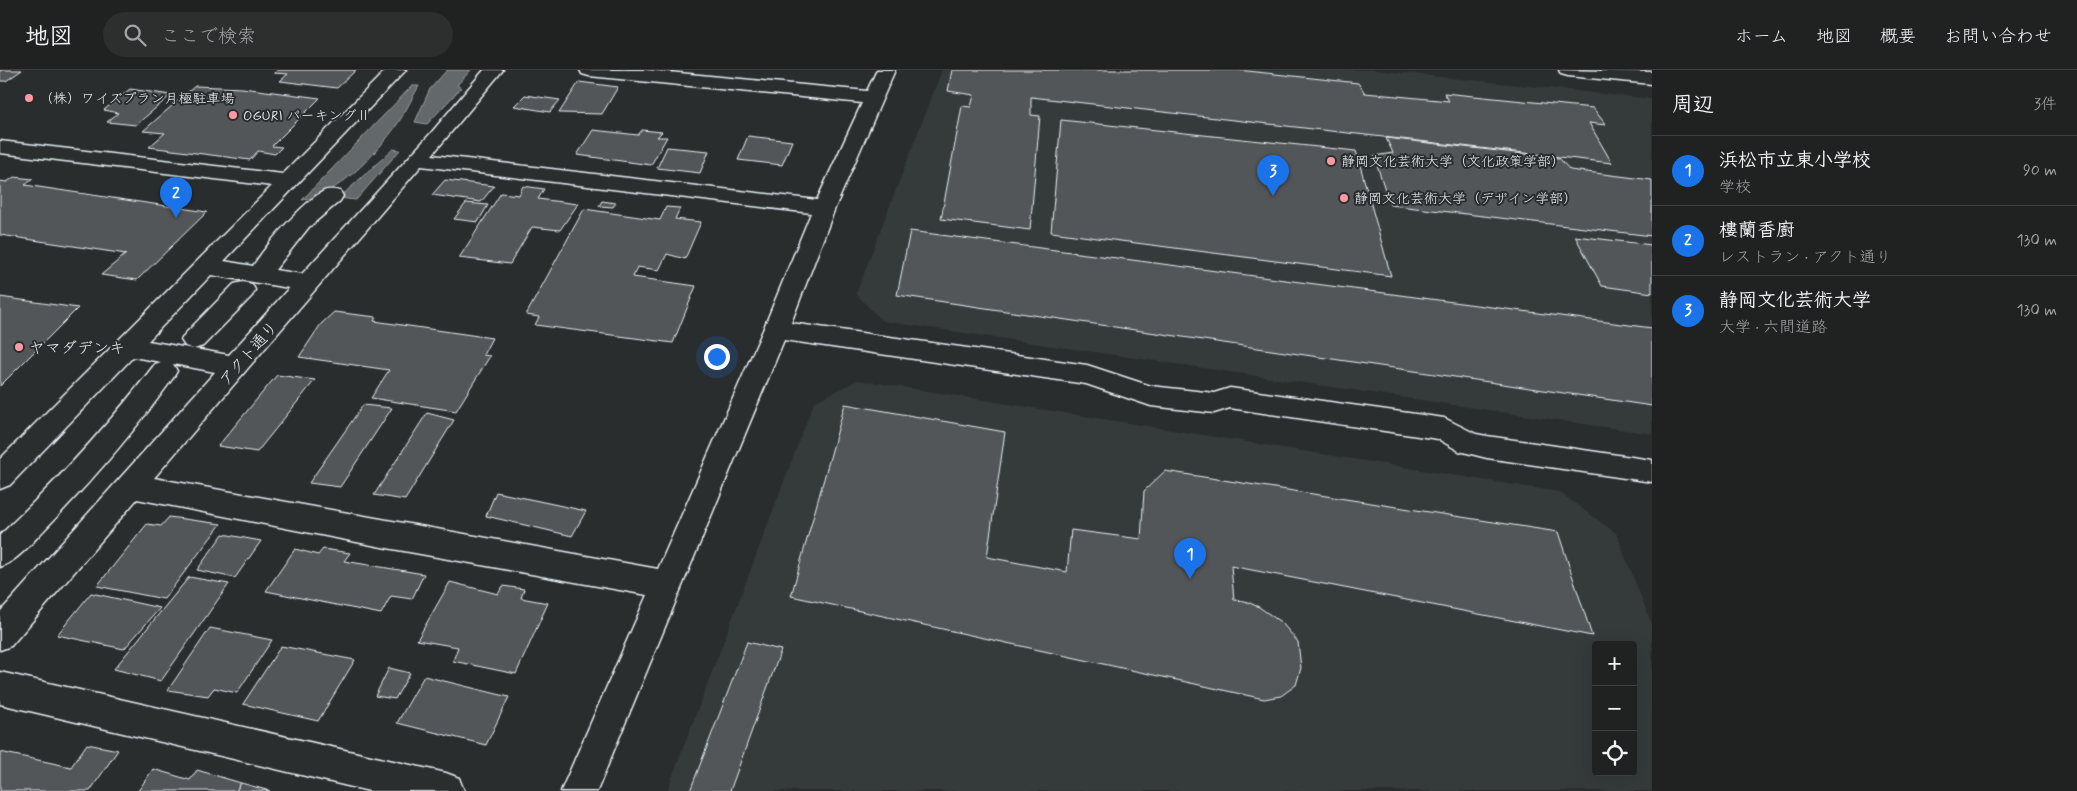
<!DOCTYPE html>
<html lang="ja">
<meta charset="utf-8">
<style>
:root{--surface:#202222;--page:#2d2f2f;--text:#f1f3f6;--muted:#a2a4a5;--line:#3d3f40;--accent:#1a73e8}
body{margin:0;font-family:Mynerve,"Klee One",sans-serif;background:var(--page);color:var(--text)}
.controls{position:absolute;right:15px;bottom:15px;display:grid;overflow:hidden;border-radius:5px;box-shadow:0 5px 20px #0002}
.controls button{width:45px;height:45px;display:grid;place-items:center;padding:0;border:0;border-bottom:1px solid var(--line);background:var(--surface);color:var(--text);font:25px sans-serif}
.you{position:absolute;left:716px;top:286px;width:18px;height:18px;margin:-12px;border:4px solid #fff;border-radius:50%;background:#1a73e8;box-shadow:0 0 0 8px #1a73e833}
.badge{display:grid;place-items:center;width:32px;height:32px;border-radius:50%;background:var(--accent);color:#fff;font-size:16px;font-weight:700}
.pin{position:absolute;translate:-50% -41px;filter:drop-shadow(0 1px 2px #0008)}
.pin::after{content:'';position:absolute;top:26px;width:18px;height:15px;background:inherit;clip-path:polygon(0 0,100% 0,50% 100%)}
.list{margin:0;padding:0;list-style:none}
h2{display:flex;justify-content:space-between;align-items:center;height:65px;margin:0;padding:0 20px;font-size:21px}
h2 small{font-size:16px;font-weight:400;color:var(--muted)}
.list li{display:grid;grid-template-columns:32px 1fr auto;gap:15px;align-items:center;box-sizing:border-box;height:70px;padding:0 20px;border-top:1px solid var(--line)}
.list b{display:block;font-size:19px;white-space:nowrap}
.list p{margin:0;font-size:16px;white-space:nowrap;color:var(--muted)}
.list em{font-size:16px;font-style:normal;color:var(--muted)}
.icon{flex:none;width:28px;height:28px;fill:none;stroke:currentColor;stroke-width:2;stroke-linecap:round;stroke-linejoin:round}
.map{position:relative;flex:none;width:1652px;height:721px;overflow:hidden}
header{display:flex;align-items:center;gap:30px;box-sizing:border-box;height:70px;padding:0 25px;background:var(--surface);border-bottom:1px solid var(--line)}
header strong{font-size:24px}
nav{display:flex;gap:28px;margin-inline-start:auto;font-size:18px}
.search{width:350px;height:45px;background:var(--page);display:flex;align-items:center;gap:12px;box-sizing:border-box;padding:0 18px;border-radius:28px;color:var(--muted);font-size:19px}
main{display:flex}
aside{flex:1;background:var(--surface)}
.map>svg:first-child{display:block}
.built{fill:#363a3b;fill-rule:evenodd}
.water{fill:#63686b;stroke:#989fa3}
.building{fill:#535759;stroke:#e8f1f8}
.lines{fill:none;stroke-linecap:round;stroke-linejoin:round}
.minor-casing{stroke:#e8f1f8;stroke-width:3}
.minor{fill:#2a2d2e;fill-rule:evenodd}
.poi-dot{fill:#ff9aa2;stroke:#2a2d2e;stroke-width:2}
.labels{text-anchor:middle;stroke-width:4;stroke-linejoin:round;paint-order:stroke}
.far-poi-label{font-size:14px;fill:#e8f1f8;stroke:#2a2d2e;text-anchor:start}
.poi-label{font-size:16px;fill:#e8f1f8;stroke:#2a2d2e;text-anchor:start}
.street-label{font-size:16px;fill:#e8f1f8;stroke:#2a2d2e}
</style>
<header>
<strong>地図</strong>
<div class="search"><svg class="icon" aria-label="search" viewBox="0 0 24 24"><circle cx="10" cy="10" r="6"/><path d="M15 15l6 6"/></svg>ここで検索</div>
<nav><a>ホーム</a><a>地図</a><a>概要</a><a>お問い合わせ</a></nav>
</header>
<main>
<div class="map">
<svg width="1652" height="721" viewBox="0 0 1652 721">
<rect width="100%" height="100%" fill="#2a2d2e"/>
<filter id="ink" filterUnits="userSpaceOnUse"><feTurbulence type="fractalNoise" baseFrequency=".02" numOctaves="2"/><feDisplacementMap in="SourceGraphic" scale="10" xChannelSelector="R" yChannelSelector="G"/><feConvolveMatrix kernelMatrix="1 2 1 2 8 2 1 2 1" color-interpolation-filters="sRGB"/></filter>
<g filter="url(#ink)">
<g class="built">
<path d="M942,0H1374L1652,29V364L882,251L856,224Z"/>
<path d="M858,310L1559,422L1616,463L1652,555V721H667L814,332ZM1596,575H1633V702H1596Z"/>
</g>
<g class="water">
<path d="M447,0H471L457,15L461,18L427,54L415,52L430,19Z"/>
<path d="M412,16H419C411,29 405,44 396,56C377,83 335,128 302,130Z"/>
<path d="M393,79L400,80L356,130L339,128Z"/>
</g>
<g class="building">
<path d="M0,0H22L6,11H0Z"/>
<path d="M277,0H356L337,18L280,11L288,4L274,3Z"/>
<path d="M952,0H1238L1358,13L1365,23L1449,31L1444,23L1593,38L1606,55L1589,53L1612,93L1031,27V45L1040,46L1030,160L941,149L962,36L971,37L974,25L948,21Z"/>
<path d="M579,12L618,17L602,44L559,43Z"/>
<path d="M195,16L242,18L320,28L272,76L282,77L275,84L258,81L250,90L149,77L165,63L143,61Z"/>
<path d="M130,19L171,25L136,55L107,52L118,43L104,40Z"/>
<path d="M525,25L560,30L550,42L514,36Z"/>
<path d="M1061,50L1356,81L1391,206L1051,162Z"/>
<path d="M593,60L638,65L642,60L662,62L657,67H667L651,95L577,85Z"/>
<path d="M748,66L792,71L782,95L738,90Z"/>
<path d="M1386,68L1559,88L1570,100L1652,110V166L1390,135L1374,86L1393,83Z"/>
<path d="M667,77L709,81L700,103L657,98Z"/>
<path d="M14,107L33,109L25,115L207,142L137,210L101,205L126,184L0,165V111L7,112Z"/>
<path d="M445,110L494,116L481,132L432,125Z"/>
<path d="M523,116L544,119L538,129L578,134L560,160L532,157L510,194L459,188L501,123L519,125Z"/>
<path d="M602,131L616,133L613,137L599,136Z"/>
<path d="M466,133L488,135L478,152L454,149Z"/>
<path d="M666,137L680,138L675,149L701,152L685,189L667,184L659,200L637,197L633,207L696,216L673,273L535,255L539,247L526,245L584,139L660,150Z"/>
<path d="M910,161L1652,258V336L897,225Z"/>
<path d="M1575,166L1652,175V223L1602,216Z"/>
<path d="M0,227L78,238L0,316Z"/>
<path d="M334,242L376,247L374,251L492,268L483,285L490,286L456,341L371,328L389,300L299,287L321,254Z"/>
<path d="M277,305L315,310L257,382L218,376Z"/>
<path d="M845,334L1005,362L987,487L1067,502L1071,460L1141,469L1144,421L1165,401L1558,462L1592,566L1231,496L1234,530L1245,531L1259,537L1282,553L1298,572L1301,598L1296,615L1281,626L1264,629L791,526Z"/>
<path d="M363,335L392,338L340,417L309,413Z"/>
<path d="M427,343L454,350L405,430L374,425Z"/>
<path d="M496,422L586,441L572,466L486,446Z"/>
<path d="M169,447L221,454L164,529L97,516L147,454L161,456Z"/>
<path d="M223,464L261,471L235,508L197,500Z"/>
<path d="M295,479L318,485L323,479L350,483L344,491L424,504L412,529L391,526L381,544L266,521Z"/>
<path d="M189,507L229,514L161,611L114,599Z"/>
<path d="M450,512L498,524L503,516L524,519L521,528L548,533L516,604L453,591L458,577L417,570Z"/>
<path d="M91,523L160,538L124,579L57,565Z"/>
<path d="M210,558L272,570L237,623L214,618L208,626L168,620Z"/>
<path d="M747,572L781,580L730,721H690Z"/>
<path d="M281,576L355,590L318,651L243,634Z"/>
<path d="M389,598L410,603L395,629L375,626Z"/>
<path d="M424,606L509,627L486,675L397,653Z"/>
<path d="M87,674L118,680L90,721H0V682L71,697Z"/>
<path d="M153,699L190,710L197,700L241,713L236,721H138Z"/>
<path d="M241,713L270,721H236Z"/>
</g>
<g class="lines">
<g class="minor-casing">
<g id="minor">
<path d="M386,0H406L224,191L253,196C266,175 303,132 324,121C330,119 334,120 340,121L343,126L340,131L309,157L275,200L302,204L431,63L484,0H503L432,85L817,130L862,33L589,6L582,4L580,0H647L867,21L877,0H895L835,138L791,253L1087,295L1151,316L1214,323L1230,318L1444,348L1476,364L1487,366L1652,390V412L1487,388L1459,381L1438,369L1230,338L1214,343L1151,336L1086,314L784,270L597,721H561L647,525L387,478L137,429L11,576L0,580V542L215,302L173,294L177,301L173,308C135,361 92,411 46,458C32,472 19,490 0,497V465C56,412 108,356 155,294L161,292L133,287L10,415L0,419V389L272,116L0,83V71L283,104ZM421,96L811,143L763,260L658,499L154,408ZM211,205L289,218L229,285L148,271Z"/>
<path d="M1559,0L1652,2V14L1568,6L1561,4Z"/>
<path d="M243,212L252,214L255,220L252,226L203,276L194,279L185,276L181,270L185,264L234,214Z"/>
<path d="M0,602L446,703L459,708L464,721H369L0,634Z"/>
</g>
</g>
<use href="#minor" class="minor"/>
</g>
</g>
<g class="poi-dot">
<circle cx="29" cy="28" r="5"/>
<circle cx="233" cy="45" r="5"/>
<circle cx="1331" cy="91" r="5"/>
<circle cx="1344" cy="128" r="5"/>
<circle cx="19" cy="277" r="5"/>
</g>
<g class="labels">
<g class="far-poi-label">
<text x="39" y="33">（株）ワイズプラン月極駐車場</text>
<text x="243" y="50">OGURI パーキングⅡ</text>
<text x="1341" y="96">静岡文化芸術大学（文化政策学部）</text>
<text x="1354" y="133">静岡文化芸術大学（デザイン学部）</text>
</g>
<g class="poi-label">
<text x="29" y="283">ヤマダデンキ</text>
</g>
<g class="street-label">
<text transform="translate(248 283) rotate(-49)" y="6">アクト通り</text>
</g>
</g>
</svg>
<div class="controls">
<button>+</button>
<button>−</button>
<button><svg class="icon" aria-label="locate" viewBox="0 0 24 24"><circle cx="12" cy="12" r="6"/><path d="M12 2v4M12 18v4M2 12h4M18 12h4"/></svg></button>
</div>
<div class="you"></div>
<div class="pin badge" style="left:1190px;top:509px">1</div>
<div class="pin badge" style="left:176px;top:148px">2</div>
<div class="pin badge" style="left:1273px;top:126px">3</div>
</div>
<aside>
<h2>周辺<small>3件</small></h2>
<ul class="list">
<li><span class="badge">1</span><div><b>浜松市立東小学校</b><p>学校</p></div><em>90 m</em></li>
<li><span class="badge">2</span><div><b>樓蘭香廚</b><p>レストラン · アクト通り</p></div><em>130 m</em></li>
<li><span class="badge">3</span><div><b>静岡文化芸術大学</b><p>大学 · 六間道路</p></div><em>130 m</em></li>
</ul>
</aside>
</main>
